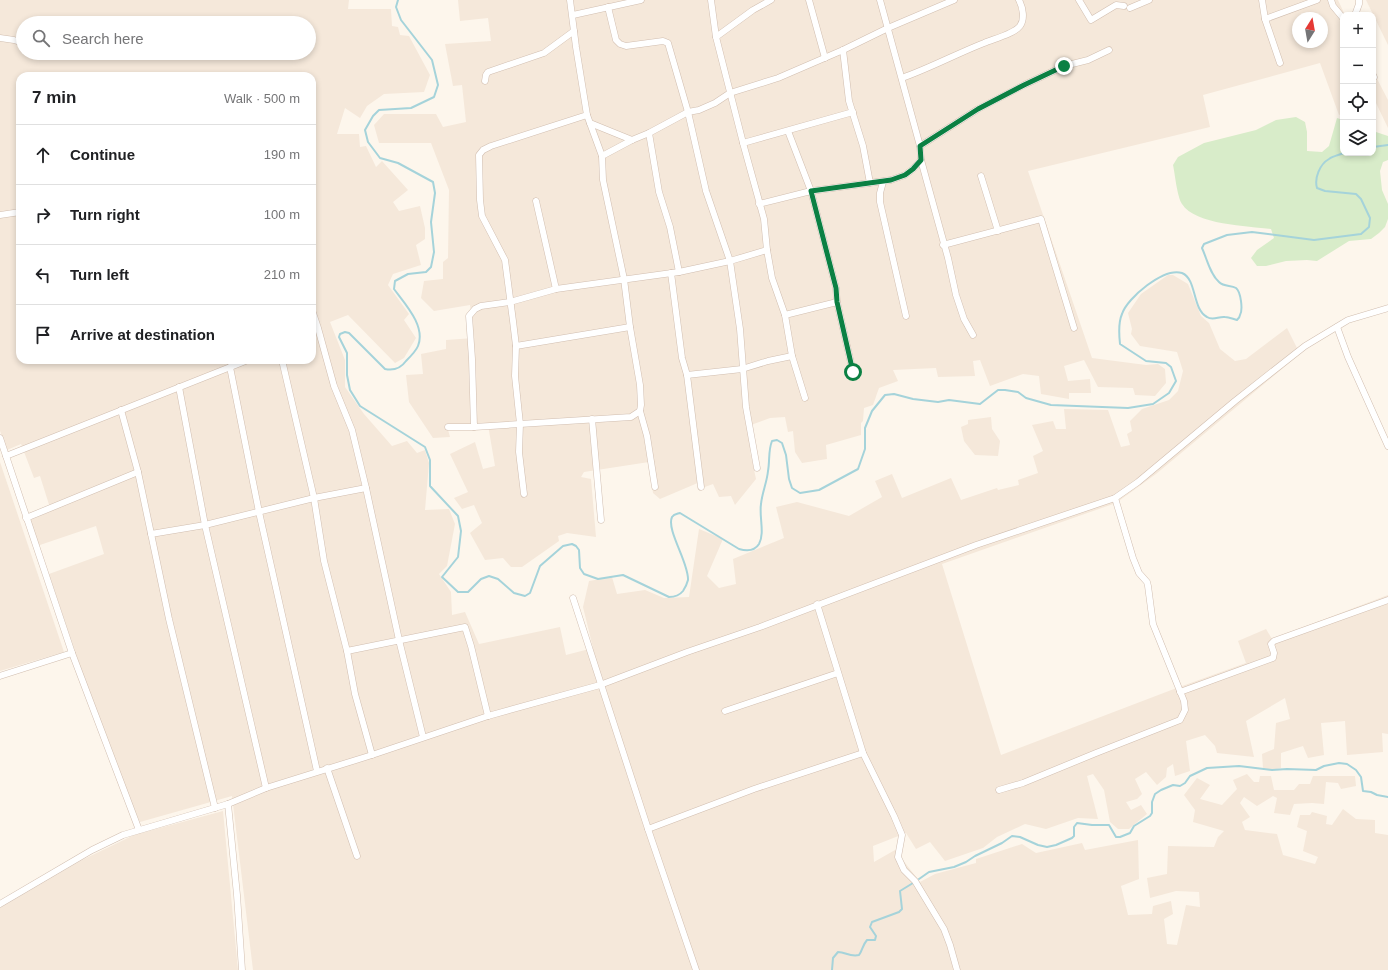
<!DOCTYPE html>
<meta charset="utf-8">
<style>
:root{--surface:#fff;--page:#f2f2f2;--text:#202124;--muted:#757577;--line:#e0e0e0}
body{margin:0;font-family:Helvetica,sans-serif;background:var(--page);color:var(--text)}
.controls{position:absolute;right:12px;top:12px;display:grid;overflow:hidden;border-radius:8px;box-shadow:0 2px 6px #0003}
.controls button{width:36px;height:36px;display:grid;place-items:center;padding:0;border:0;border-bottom:1px solid var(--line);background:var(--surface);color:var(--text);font:20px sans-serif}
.compass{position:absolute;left:1292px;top:12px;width:36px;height:36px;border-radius:50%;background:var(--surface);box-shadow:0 2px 6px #0003;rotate:11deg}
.stop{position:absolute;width:12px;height:12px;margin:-9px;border:3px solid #0b8043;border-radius:50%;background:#fff}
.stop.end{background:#0b8043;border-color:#fff;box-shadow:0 1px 4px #0008}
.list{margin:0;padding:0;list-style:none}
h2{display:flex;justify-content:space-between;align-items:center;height:52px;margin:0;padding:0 16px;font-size:17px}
h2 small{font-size:13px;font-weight:400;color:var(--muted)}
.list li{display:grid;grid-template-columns:26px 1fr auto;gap:12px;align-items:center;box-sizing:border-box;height:60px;padding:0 16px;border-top:1px solid var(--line)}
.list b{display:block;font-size:15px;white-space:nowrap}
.list em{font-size:13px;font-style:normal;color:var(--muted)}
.icon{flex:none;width:22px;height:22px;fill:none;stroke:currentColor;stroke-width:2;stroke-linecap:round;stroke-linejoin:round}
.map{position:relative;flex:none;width:1388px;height:970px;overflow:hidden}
.search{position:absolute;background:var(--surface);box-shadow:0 2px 6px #0003;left:16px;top:16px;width:300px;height:44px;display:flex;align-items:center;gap:10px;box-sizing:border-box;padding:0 14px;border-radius:22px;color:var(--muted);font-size:15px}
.panel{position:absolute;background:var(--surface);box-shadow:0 2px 6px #0003;left:16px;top:72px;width:300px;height:292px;border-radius:12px}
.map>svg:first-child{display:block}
.residential{fill:#f5e8da;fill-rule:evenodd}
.green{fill:#d8ecc9}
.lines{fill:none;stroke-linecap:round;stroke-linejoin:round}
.stream{stroke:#a5d3da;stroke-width:2}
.minor-casing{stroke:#d1beb0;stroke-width:7}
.minor{stroke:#fff;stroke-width:6}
.route{stroke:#0b8043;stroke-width:5}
</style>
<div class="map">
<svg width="1388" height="970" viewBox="0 0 1388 970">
<rect width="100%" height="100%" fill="#fdf6ec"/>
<g class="residential">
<path d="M0,0H349L348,9H391L392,26L398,27L400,35L409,36L430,75L424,92L384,94L367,106L360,118L345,108L337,134H359L360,147L366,146L376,167L382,161L408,190L393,202L399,211L420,206L425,228V239L416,245L421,265L393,274L388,285L409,314L404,320L416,338L404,358L395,363L348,315L330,322L345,360V387L364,414L392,446L407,441L417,453L425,450L429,463L425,510L449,509L455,524L447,566L439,574L451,592L452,615L465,612L479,644L560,627L566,655L593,648L583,607L589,581L612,577L617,594L645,590L664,598L689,597L699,529L723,539L707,576L719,588L736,584L733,559L784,538L776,507L797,502L849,516L882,497L875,481L892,474L902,498L951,478L961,500L997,488L998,490L1019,485L1018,480L1038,473L1033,456L1043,451L1032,425L1053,421L1056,429H1066L1064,409L1108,410L1121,447L1130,445L1127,434L1132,431L1130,421L1142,409L1169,400L1178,391L1183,371L1177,352L1140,346L1131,334L1132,329L1128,313L1141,294L1168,275H1173L1188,284L1201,316L1209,323L1220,349L1235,361L1246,359L1287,328L1300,354L1156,474L1116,503L942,564L1001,755L1174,689L1246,663L1238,641L1266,629L1272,639L1388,595V734L1382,733L1383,752L1347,755L1345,721L1321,723L1324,755L1308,758L1303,746L1281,753V768L1272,770L1263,768L1262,754L1274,749L1276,723L1290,719L1285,698L1246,721L1254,757L1217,753L1215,746L1205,735L1186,741L1190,771L1175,776L1173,764L1167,768L1166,777L1157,785L1146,772L1135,779L1142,794L1137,799L1126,802L1131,810L1141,805L1147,814L1129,829H1118L1110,822L1104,790L1093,774L1087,776L1098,819L1078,818L1046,829L1025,824L997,837L983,848L945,861L930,842L916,849L906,833L873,846L874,862L895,850L920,882L935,874L976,863V859L1022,844L1036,853L1082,843L1085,850L1138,840L1139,879L1121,886L1128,915L1152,914L1153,906L1171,901L1173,914L1164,919L1167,944L1177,945L1186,905L1200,907L1199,892L1176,891L1150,898L1147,878L1167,874L1168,846L1214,847L1218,837L1224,831L1193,822L1195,810L1184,795L1197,778L1210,785L1200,799L1222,805L1237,789L1233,780L1247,774L1254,782H1259L1260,776H1271L1274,790H1294L1299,784H1310L1313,776H1355L1356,786L1341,789L1338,783L1326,782L1324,804L1312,803L1294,804L1290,815L1274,813L1277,798L1273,796L1257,806L1244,797L1240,803L1250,817L1242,822L1245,830L1277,834L1283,855L1315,864L1318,857L1303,851L1307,831L1297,827L1300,815H1310L1312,812L1327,816L1326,824L1332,825L1343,809L1356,819L1375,820V833L1388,835V970H253L232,796L140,822L107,746L49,574L104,554L96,526L37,546L29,521L51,511L40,476L34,478L21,444L7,450L0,431ZM23,23H309V53H23ZM20,76H312V360H20Z"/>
<path d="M458,0H1338L1345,15H1343V113L1339,115L1320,63L1203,95L1210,127L1028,171L1092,358L1146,365L1158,364L1165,369L1166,383L1155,396L1135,395L1133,388L1098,387L1084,360L1064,366L1068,381L1090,379L1091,393H1069V399L1041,394L1039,376L1023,374L990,386L980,360L973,361L975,376L938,377L936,368L893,370L898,381L879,388L873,405L864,408L863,421L861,423V435L826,445L827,459L802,463L795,452L793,431L788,432L785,417L770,418L751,425L756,448L750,451L756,479L735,505L731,496L719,497L713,484L702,488L700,482L660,499L653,493L649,462L584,472L581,477L591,479L596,537L567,533L558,536L559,541L522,567H511L503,558L485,560L470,533L482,523L474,505L462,509L454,498L468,492L450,454L475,442L483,469L495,466L488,425L447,426L450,437L433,438L409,402L406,375L423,374L421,354L446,349V340L474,338L470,305L434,311L421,298L424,281L443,279V262L448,258L449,190L431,143H379L374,125L384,114H436L443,127L466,122L462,85L453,86L445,44L491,41L488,18L460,21ZM1298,18H1322V42H1298Z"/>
<path d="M1366,0H1388V45Z"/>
<path d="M1373,71L1388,100V128L1376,103L1373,104Z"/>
<path d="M991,417L992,429L1000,441L998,456L975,455L964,441L961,427L968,424V420Z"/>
<path d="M0,462L64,652L0,671Z"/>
<path d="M223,811L238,970H0V908L82,860L134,835Z"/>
</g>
<path class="green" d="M1296,117L1305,122L1307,132V151L1322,152L1329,146L1337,118L1343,120V153H1373V131L1388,136V160L1383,162L1380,171L1382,190L1388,204V219L1385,227L1379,233L1371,239L1349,241L1317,261L1307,260L1286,261L1266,266H1257L1251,258L1257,250L1274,238L1271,229C1248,226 1195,225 1182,204C1177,196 1175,174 1173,165L1178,157L1204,143L1256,130L1276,120Z"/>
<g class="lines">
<g class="stream">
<path d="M398,0L396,7L401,20L432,60L438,85L434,97L411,108L379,110L373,116L365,130L368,142L380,158L398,163L433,182L435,193L431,222L434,252L431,267L426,272L408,274L395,281L394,289C405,304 426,326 418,346C416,351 410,357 406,361C401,368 395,371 385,369L349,333L345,332L340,334L339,337L347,353V375L350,390L360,406L425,447L430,460V486L458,516L461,531L458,557L442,577L458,592H468L481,579L489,576L498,579L514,593L525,596L530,593L540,566L563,546L572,544L576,546L579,550L580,568L584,574L598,579L623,575L669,597C675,597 679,596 683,591C685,588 687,584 688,580C689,563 666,530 672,517C674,514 677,514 680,513L739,549C746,551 754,552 759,544C765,533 759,517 761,504C762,493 767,482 768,471C770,460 768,451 772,441L777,440L782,443L786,455L789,479L792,488L800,493L819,490L858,469L865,449V428L872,411L885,395L894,394L913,399L938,402L949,400L980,404L998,390H1005L1018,392L1026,398L1051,405L1128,408L1153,404L1169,393L1176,381L1171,367L1166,363L1146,361L1120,344C1119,335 1118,323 1122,314C1127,298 1164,267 1182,273C1197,279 1192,309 1207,317C1213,321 1219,316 1225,317C1229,317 1233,319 1237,320C1238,319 1240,317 1240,315C1243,310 1241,292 1236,288C1231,285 1224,287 1219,282C1210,274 1207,259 1202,248L1204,244L1227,235L1252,232L1314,240L1361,234L1369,227L1370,218L1361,199L1356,194L1325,191L1317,188C1314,178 1320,164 1329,159C1333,156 1339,155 1344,153"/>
<path d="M1373,147L1388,145"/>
<path d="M919,879L929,872L954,867L966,862L975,856L1002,843L1012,836L1020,837L1038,845L1047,847L1056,845L1072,838L1074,836V827L1077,823L1092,825H1109L1116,837H1120L1130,833L1134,826L1150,816L1152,813V802L1155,794L1161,790L1173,785L1180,786L1185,783L1190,776L1207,768L1239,766L1272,770L1287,769L1316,770L1324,766L1339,763L1347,764L1356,770L1361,777L1363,791L1371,792L1377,795L1388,797"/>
<path d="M832,970L833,958L838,952C846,952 849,957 859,955C863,949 862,946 867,940H875L876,936L870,927L872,922L899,912L902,909L900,891L913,883"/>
</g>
<g class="minor-casing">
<g id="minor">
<path d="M570,0L576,47L587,115L602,156L603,180L624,279L630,327L640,385L641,405L640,411L647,436L655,487"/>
<path d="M711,0L716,37L743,143L764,219L767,250L772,278L785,315L792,356L805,398"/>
<path d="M809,0L825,58"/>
<path d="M880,0L920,146L921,160L948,258L956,295L964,319L973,335"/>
<path d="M1079,0L1091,20L1116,5L1124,6"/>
<path d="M1262,0L1265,19L1280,63"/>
<path d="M1331,0L1333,6L1343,18"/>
<path d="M608,7L616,40L620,44L626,46L663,41L668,43L688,112L706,191L730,261L740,329L746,407L757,468"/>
<path d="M1130,8L1149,0"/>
<path d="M573,15L641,0"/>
<path d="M1355,15L1359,4V0"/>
<path d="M1265,19L1317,0"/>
<path d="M716,37L753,10L771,0"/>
<path d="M0,38L14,40L23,43"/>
<path d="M843,50L849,101L863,146L870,183"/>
<path d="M1373,75L1374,77"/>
<path d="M902,78C930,68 956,54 984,43C993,39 1014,34 1020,26C1025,19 1023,8 1019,0"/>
<path d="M485,81L486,75L488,72L544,53L574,31"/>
<path d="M590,123L632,140"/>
<path d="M788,131L811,191L836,288L837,302L853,372"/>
<path d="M649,133L659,192L670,227L679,272"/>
<path d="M743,143L853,112"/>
<path d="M920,146L978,109L1024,85L1064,66L1088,60L1109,50"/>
<path d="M602,156L632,140L649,133L688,112L699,110L715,103L730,93L778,78L843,50L888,28L954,0"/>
<path d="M981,176L998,231"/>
<path d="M883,182L880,193V202L906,316"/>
<path d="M536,201L556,289"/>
<path d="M759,204L811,191L891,180L905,175L913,169L921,160"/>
<path d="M0,215L20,212"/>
<path d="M943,245L1041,219L1074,328"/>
<path d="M671,273L682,358L687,375L701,487"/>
<path d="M312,310L318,328L334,386L352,430L366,488L399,640L423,737"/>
<path d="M785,315L837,302"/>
<path d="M1337,327L1348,357L1388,446"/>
<path d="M516,346L630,327"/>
<path d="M282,360L314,498L324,561L347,651L355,694L372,755"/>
<path d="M230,367L259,512L317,771"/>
<path d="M687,375L742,369L768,361L792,356"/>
<path d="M179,387L205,525L266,788"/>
<path d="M121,410L138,472L169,619L215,808"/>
<path d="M640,411L631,417L474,427L472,359L469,316L475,309L481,306L510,302L556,289L679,272L730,261L767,250"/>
<path d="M592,419L601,520"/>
<path d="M448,427H474"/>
<path d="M0,438L72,653L139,830"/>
<path d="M6,456L248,360"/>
<path d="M524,494L519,452L520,424L515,376L516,346L513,321L505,260L482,216L480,200L479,155L483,150L491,146L587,115"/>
<path d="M26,518L138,472"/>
<path d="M151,534L205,525L314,498L366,488"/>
<path d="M573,598L648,829L696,970"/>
<path d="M817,604L863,753L894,816L902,835L898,857L904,870L915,881L944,929L950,945L957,970"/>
<path d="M347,651L465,627L471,646L488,716"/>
<path d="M0,676L72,653"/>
<path d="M1180,692L1273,658L1274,653L1271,644L1274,641L1388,600"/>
<path d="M725,711L838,673"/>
<path d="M327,768L357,856"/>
<path d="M999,790L1023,783L1096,753L1180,720L1185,710L1184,701L1153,624L1148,586L1147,582L1139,573L1133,558L1115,498"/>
<path d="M228,804L237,895L242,970"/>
<path d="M648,829L754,789L863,753"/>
<path d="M0,904L92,850L123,835L228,804L266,788L372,755L488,716L600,685L687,652L760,627L976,545L1115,498L1138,482L1235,401L1305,346L1348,320L1388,308"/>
</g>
</g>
<use href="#minor" class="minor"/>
</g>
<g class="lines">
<path class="route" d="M853,372L837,302L836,288L811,191L891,180L905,175L913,169L921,160L920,146L978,109L1024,85L1064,66"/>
</g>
</svg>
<div class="controls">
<button>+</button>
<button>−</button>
<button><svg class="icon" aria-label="locate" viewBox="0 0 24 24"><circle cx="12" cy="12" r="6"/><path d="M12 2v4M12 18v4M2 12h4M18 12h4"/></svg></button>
<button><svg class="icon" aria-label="layers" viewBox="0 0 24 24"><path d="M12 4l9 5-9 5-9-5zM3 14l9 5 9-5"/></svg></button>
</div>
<svg class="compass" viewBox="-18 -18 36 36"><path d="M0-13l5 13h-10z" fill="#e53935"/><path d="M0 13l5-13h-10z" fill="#757577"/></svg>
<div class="stop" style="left:853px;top:372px"></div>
<div class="stop end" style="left:1064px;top:66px"></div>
<div class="search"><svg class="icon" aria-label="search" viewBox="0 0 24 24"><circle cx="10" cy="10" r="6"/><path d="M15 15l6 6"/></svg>Search here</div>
<section class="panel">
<h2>7 min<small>Walk · 500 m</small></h2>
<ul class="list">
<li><svg class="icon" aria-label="ahead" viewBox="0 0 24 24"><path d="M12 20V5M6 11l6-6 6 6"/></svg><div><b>Continue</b></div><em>190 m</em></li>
<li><svg class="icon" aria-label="right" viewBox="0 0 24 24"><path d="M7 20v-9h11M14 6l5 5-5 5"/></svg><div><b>Turn right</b></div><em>100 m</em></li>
<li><svg class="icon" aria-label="left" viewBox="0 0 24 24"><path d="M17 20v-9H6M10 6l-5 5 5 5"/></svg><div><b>Turn left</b></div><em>210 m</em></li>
<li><svg class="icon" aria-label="arrive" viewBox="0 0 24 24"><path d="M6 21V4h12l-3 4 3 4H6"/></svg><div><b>Arrive at destination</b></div></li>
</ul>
</section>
</div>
